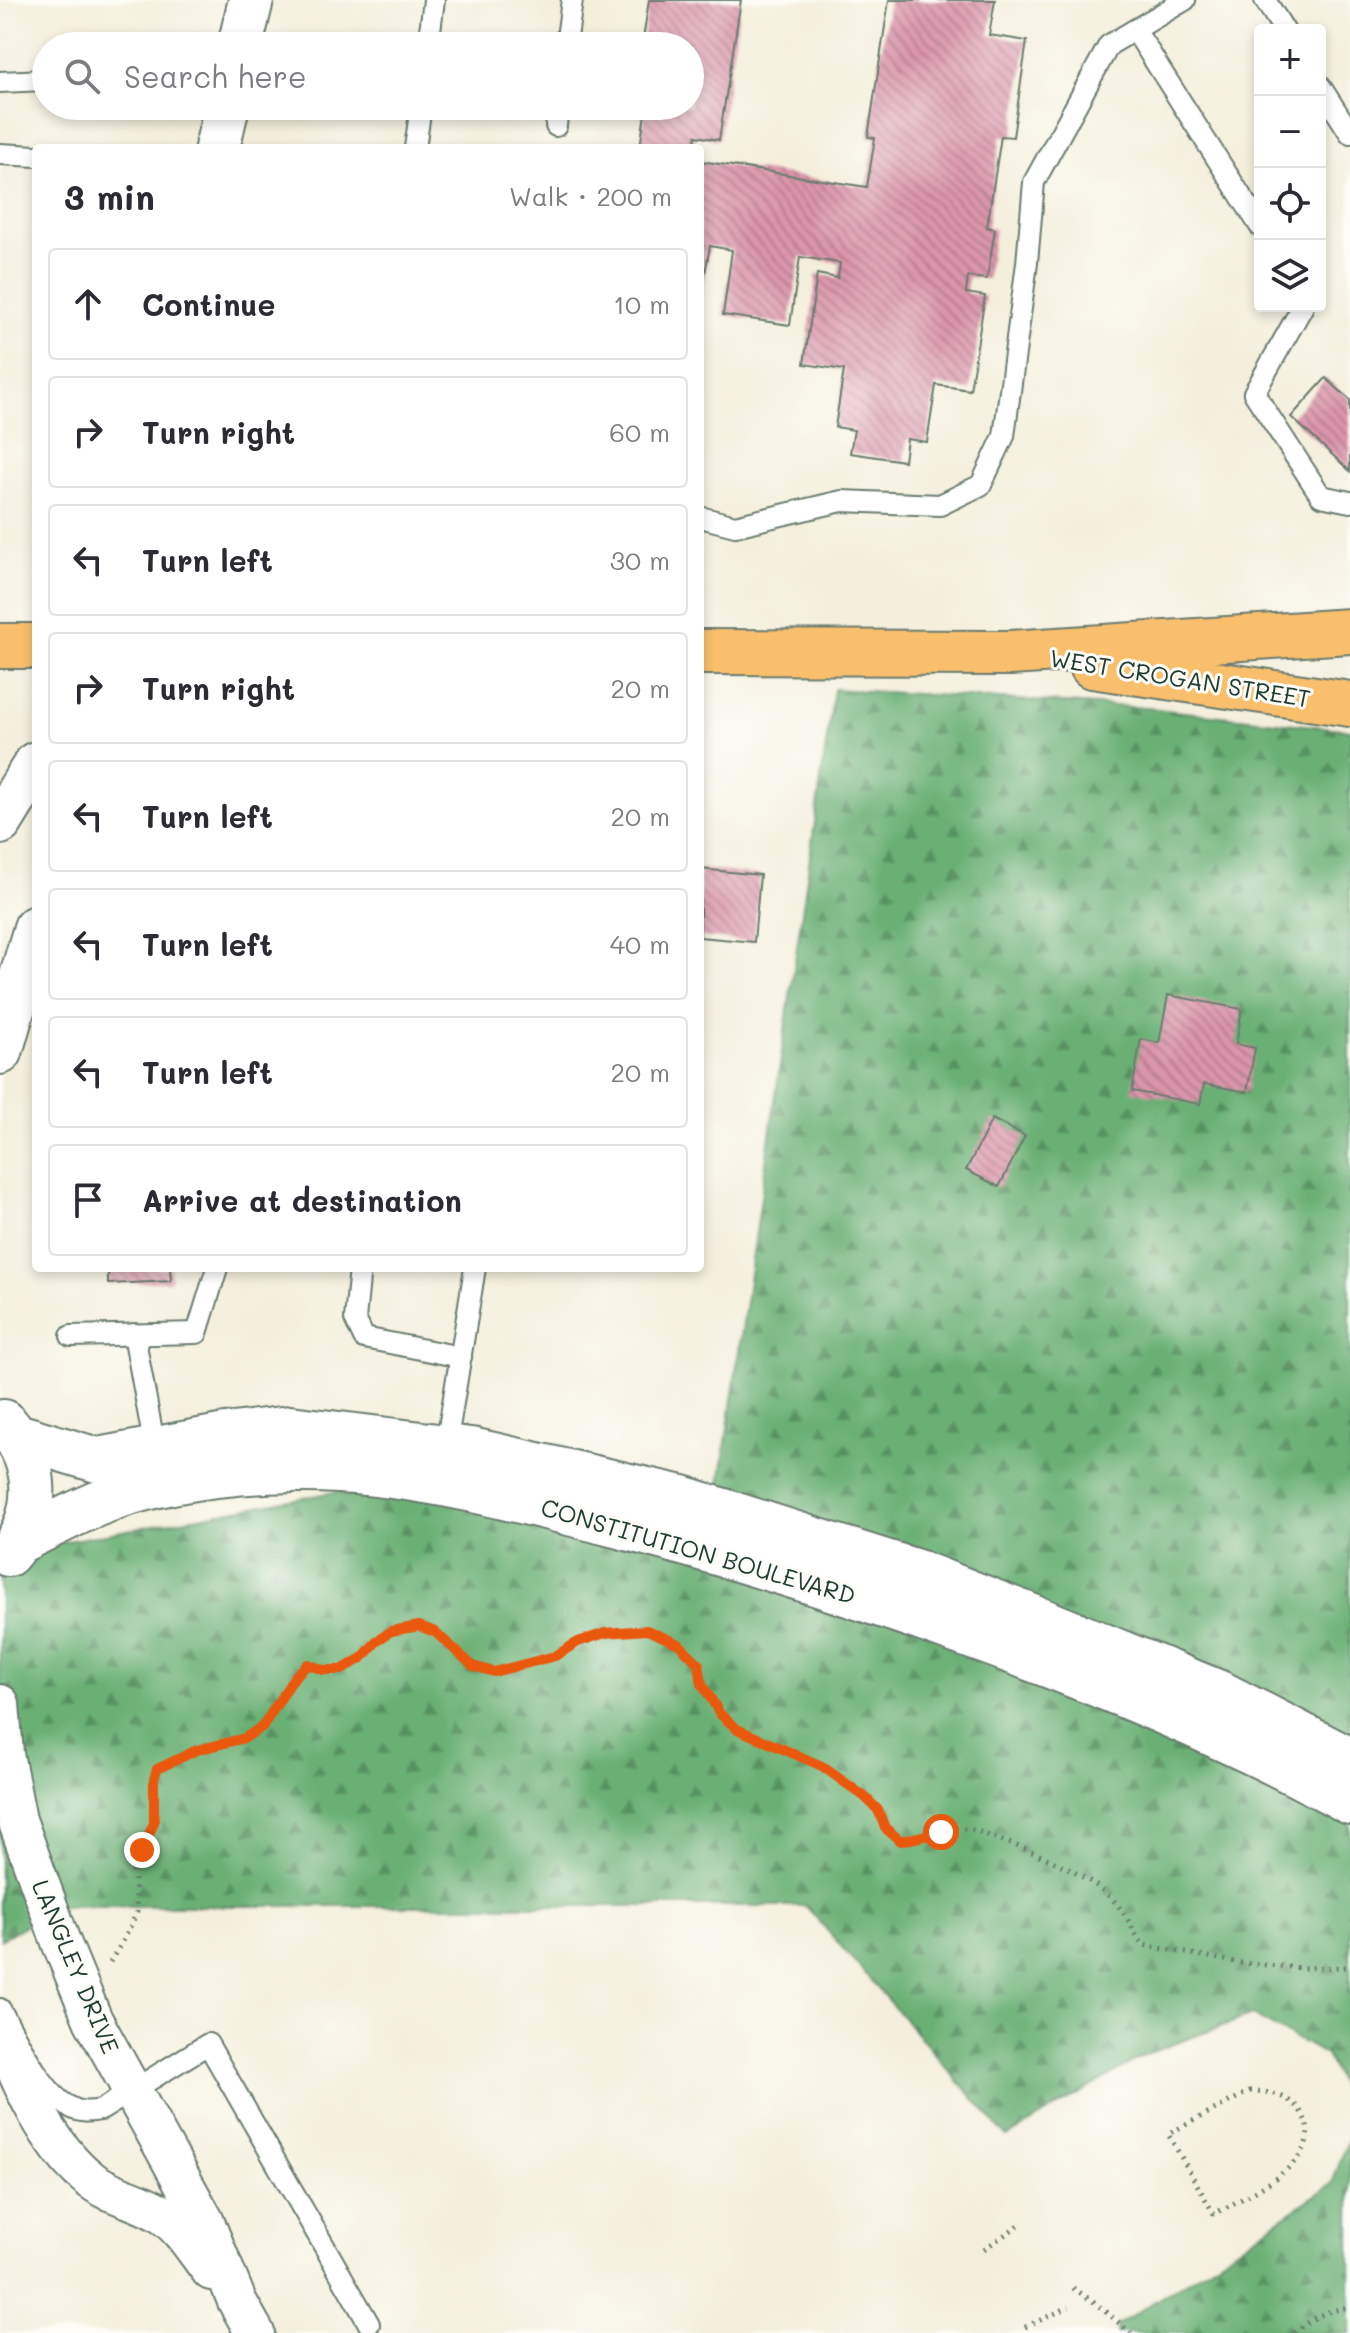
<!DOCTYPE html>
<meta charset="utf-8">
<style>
:root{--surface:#fff;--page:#f2f2f3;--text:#2b2b33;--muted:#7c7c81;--line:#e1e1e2}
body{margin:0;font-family:Mali,sans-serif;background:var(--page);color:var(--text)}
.controls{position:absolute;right:24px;top:24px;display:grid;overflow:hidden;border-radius:8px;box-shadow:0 4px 12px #0003}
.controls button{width:72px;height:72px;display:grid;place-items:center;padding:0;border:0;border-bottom:2px solid var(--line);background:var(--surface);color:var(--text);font:40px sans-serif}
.stop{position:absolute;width:24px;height:24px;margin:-18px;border:6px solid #ea580c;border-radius:50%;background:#fff}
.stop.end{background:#ea580c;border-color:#fff;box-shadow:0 2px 8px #0008}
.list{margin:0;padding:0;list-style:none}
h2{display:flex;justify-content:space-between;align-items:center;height:104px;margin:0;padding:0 32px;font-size:34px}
h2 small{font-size:26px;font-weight:400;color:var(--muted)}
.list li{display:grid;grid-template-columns:52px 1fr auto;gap:24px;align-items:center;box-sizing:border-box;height:112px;margin:0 16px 16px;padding:0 16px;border:2px solid var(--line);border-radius:8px}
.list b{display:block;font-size:30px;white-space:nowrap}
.list em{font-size:26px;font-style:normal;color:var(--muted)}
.icon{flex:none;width:44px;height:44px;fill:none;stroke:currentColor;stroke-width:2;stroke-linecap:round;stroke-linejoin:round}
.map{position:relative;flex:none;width:1350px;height:2333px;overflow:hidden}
.search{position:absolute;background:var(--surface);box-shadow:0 4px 12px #0003;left:32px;top:32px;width:672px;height:88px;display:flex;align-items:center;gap:20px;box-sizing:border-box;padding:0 28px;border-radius:44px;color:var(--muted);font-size:30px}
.panel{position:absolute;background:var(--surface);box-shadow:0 4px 12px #0003;left:32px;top:144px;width:672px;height:1128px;border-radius:8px}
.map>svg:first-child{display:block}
.forest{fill:url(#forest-firs);stroke:#447654;stroke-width:2}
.building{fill:url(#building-back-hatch)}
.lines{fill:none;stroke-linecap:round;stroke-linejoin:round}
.service-casing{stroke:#6a7b6f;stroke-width:24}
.minor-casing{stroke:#6a7b6f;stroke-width:42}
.tertiary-casing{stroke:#6a7b6f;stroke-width:48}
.primary-casing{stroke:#6a7b6f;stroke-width:48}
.path{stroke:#6a7b6f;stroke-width:5;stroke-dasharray:2 6;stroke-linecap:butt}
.service{stroke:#fff;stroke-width:20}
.minor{stroke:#fff;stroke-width:38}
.tertiary{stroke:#fff;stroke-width:44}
.primary{stroke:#f9bf6d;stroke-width:44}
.route{stroke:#ea580c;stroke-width:10}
.labels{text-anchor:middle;stroke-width:6;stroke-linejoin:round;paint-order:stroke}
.street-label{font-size:24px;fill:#1f3d34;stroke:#fdfcf7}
</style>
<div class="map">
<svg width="1350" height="2333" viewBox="0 0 1350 2333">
<defs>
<pattern id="forest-firs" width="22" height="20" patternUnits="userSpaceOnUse" patternTransform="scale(2)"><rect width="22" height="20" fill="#6ab075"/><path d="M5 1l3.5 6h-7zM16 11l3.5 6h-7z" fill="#579061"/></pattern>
<pattern id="building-back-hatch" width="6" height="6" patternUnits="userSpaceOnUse" patternTransform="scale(2)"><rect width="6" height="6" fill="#db95ac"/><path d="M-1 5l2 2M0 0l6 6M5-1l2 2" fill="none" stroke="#b17b8d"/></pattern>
</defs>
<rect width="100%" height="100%" fill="#fdfcf7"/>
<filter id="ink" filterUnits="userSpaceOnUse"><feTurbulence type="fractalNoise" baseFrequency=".0125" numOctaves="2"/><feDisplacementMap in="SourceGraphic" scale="16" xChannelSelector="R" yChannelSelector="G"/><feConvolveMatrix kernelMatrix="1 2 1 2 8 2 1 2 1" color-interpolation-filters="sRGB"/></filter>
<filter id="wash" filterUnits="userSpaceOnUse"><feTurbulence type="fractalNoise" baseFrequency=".006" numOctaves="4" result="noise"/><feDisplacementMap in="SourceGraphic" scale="32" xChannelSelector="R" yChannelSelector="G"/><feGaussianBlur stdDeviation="1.8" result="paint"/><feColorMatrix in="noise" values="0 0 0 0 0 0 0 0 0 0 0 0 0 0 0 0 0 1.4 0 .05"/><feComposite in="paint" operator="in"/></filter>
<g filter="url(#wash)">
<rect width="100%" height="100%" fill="#f4efdc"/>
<g class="forest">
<path d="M834,689L1147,708L1350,730V2105L1326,2055L1252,2015L1144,2055L1007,2137L806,1906H58L0,1940V1561L51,1544L482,1465L713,1532Z"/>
<path d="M1350,2134V2333H1117V2325L1220,2260L1332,2184Z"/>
</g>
<g id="blocks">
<g class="building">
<path d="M649,0H741L719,140L696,136L694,148H640L646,106H690V46H642Z"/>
<path d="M889,0H995L989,35L1027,41L1013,137L1001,136L987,227L995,229L987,279L968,277L966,293L985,296L970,390L936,385L927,442L907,439L904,461L850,453L854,430L835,427L844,370L804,364L817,274L838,278L840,263L800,257L790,325L723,315L732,250L710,246L700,301V161L867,187L875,138L868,137Z"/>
<path d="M1326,378L1350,400V471L1291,417Z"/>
<path d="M700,869L760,875L754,942L700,937Z"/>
<path d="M1168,995L1242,1009L1236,1044L1255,1048L1247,1092L1204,1084L1200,1104L1132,1091L1141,1039L1159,1043Z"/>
<path d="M992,1119L1025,1136L999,1187L966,1170Z"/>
<path d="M108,1268H170L171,1281L108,1284Z"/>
</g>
</g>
</g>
<g filter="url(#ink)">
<use href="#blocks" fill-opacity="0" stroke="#6a7b6f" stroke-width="2"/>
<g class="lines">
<g class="service-casing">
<g id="service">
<path d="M1265,0L1284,30"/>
<path d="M1135,30L1260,226"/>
<path d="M428,46L434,0"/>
<path d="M566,46L572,0"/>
<path d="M0,82L46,80"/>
<path d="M1320,86L1350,133"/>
<path d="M556,126L558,106"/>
<path d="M415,148L421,106"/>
<path d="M0,154L36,156"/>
<path d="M1303,306L1254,393L1321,496L1350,502"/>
<path d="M700,517L735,526L842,501L940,505L981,485L1004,436L1027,263L1034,182L1109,45L1185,0"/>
<path d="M360,1268L355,1319L364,1338L461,1357"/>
<path d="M134,1334L155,1449"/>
<path d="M71,1336L197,1333L217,1268"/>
<path d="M446,1446L475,1268"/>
<path d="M0,2009C16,2036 42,2094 70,2107C80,2113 90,2112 101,2110L208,2044L369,2324"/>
</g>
</g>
<g class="minor-casing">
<g id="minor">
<path d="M0,1704L4,1754L17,1820L61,1942L93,2020L204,2220L237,2301L255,2333"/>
<path d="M0,2028C18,2079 47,2146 91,2180C112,2196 141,2200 163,2215C183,2229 196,2252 211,2271"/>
</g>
</g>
<g class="tertiary-casing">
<g id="tertiary">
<path d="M240,46L251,0"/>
<path d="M217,148L227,106"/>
<path d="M0,822L36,764"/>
<path d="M0,1052L36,928"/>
<path d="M4,1422C39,1461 43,1512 8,1554"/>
<path d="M17,1436L97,1460L225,1436L290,1428L471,1450L682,1498L920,1573L1043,1621L1222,1694L1350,1760"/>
<path d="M19,1541C47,1528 74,1513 102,1502C162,1479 232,1471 296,1470C401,1468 507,1497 608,1523C730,1554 851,1593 970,1636C1100,1683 1229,1736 1350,1802"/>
</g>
</g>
<g class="primary-casing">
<g id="primary">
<path d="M0,646H36"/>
<path d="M700,652L1010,653L1350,631"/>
<path d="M1092,666L1350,704"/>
</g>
</g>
<g class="path">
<path d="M110,1962L125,1938L137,1912L133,1867L154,1823V1779L157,1769L197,1750L245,1738L263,1726L295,1676L308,1664L323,1670H342L363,1657L377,1641L391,1631L419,1626L435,1632L473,1666L494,1672L527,1665L555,1656L578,1642L605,1633L647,1630L679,1644L699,1664L702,1684L720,1714L737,1729L822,1766L865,1797L878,1810L885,1828L901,1841C922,1838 946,1828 968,1829C977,1830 988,1836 997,1839C1035,1852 1096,1876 1120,1908C1129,1920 1134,1933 1143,1945L1241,1963L1302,1968L1350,1967"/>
<path d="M1250,2091C1269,2091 1289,2095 1301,2112C1332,2160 1245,2196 1214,2214L1168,2134Z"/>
<path d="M984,2249L1022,2223"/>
<path d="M1073,2288L1094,2302L1131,2333"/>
<path d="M1025,2327L1069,2307"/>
<path d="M1294,2333C1310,2318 1328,2310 1350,2307"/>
</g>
<use href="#service" class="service"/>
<use href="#minor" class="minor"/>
<use href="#tertiary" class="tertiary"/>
<use href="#primary" class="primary"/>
</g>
</g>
<g class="lines" filter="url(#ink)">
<path class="route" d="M142,1850L154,1823V1779L157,1769L197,1750L245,1738L263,1726L295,1676L308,1664L323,1670H342L363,1657L377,1641L391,1631L419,1626L435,1632L473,1666L494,1672L555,1656L578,1642L605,1633L647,1630L679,1644L699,1664L702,1684L720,1714L737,1729L822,1766L865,1797L878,1810L885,1828L901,1841L941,1832"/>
</g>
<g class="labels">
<g class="street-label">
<text transform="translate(1180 679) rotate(9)" y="8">WEST CROGAN STREET</text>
<text transform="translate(698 1552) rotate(16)" y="8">CONSTITUTION BOULEVARD</text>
<text transform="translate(75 1967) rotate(67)" y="8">LANGLEY DRIVE</text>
</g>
</g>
</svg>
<div class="controls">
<button>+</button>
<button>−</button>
<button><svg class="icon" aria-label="locate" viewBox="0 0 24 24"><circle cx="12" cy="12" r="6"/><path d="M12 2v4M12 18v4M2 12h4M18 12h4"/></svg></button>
<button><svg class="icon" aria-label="layers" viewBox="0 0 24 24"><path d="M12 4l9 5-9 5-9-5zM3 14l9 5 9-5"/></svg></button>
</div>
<div class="stop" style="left:941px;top:1832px"></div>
<div class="stop end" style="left:142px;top:1850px"></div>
<div class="search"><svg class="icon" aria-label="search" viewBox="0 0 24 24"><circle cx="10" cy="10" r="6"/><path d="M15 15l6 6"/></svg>Search here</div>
<section class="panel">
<h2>3 min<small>Walk · 200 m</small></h2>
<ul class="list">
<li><svg class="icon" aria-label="ahead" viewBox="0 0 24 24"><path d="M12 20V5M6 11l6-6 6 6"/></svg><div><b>Continue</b></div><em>10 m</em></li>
<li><svg class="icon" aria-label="right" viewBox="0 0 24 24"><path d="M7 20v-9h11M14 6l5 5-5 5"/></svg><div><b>Turn right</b></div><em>60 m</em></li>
<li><svg class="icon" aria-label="left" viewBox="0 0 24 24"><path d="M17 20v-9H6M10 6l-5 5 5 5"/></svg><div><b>Turn left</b></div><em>30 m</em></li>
<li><svg class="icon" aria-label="right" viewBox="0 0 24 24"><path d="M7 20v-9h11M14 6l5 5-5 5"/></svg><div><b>Turn right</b></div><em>20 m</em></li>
<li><svg class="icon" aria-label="left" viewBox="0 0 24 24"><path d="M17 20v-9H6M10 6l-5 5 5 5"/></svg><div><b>Turn left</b></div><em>20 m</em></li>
<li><svg class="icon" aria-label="left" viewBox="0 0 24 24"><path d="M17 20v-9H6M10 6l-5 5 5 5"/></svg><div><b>Turn left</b></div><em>40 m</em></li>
<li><svg class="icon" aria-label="left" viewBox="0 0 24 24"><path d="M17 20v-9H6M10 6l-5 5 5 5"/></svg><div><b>Turn left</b></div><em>20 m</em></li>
<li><svg class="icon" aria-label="arrive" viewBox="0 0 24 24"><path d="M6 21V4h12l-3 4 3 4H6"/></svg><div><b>Arrive at destination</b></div></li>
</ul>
</section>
</div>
